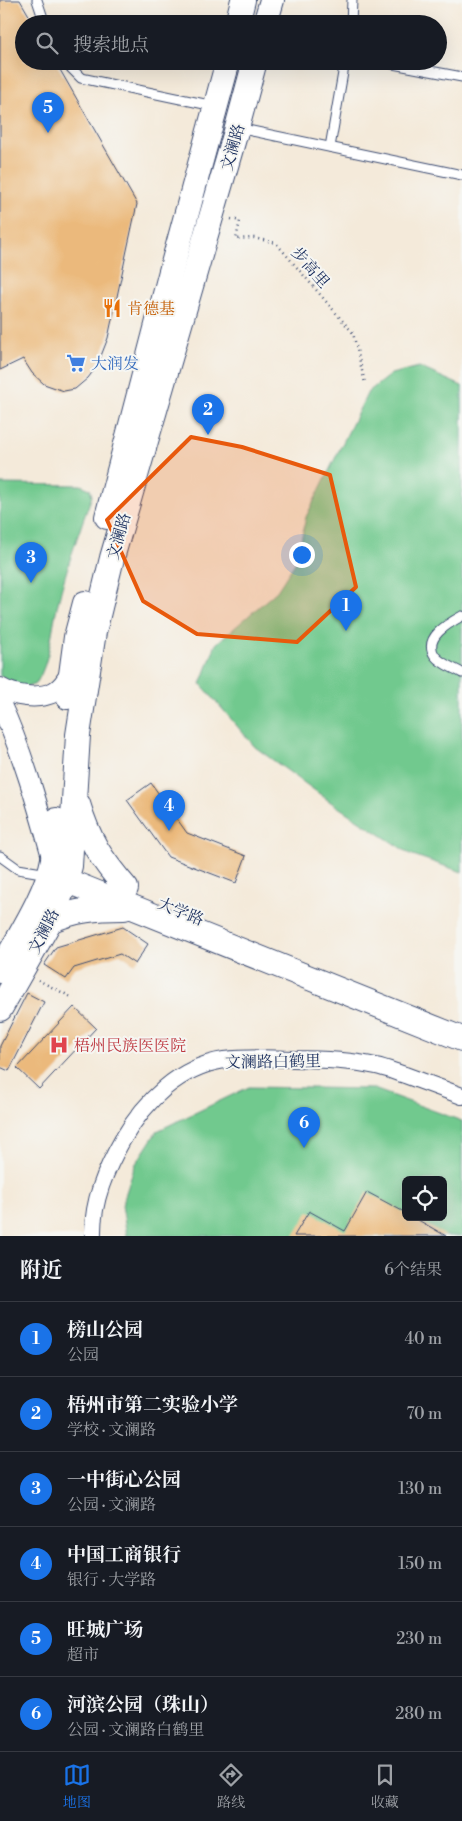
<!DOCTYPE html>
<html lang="zh">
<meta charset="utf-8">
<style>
:root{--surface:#171b24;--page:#242831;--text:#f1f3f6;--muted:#9ea1a6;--line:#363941;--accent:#1a73e8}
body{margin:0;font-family:"Libre Bodoni","Noto Serif SC",serif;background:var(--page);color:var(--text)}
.controls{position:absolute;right:15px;bottom:15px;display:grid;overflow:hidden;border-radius:8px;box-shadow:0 5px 20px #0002}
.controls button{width:45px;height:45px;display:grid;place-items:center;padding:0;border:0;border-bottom:1px solid var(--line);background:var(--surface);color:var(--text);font:25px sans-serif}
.you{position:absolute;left:301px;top:554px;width:18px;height:18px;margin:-12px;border:4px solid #fff;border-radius:50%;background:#1a73e8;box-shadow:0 0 0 8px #1a73e833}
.badge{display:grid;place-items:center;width:32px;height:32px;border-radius:50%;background:var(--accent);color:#fff;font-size:16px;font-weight:700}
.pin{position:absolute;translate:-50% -41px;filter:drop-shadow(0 1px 2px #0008)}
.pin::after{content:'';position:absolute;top:26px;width:18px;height:15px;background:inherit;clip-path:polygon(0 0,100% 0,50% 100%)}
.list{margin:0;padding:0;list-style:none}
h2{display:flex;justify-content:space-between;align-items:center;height:65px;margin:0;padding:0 20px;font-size:21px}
h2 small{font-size:16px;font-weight:400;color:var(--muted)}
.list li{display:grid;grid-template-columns:32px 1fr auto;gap:15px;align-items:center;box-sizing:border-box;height:75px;padding:0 20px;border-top:1px solid var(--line)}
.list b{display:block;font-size:19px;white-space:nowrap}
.list p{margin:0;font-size:16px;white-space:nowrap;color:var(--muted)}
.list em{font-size:16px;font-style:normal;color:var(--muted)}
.icon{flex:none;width:28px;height:28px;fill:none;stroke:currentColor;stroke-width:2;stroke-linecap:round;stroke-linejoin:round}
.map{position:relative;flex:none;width:462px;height:1236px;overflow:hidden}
.search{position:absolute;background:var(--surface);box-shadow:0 5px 20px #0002;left:15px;right:15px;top:15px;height:55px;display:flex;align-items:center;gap:12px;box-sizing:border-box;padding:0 18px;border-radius:28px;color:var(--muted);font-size:19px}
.sheet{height:515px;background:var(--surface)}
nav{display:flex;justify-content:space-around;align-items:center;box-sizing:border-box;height:70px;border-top:1px solid var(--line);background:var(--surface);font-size:14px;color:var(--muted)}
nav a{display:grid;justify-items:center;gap:2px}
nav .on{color:var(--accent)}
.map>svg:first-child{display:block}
.green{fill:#71c98e;stroke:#467c76;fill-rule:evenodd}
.building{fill:#ebb97c}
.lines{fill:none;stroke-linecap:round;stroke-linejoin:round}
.service-casing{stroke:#3c4b71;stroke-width:11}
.minor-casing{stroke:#3c4b71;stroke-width:18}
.tertiary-casing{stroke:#3c4b71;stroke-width:22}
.secondary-casing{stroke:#3c4b71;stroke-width:26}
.path{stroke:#3c4b71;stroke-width:2.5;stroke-dasharray:1 4;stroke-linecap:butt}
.service{stroke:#fff;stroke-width:9}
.minor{stroke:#fff;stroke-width:16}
.tertiary{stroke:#fff;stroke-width:20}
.secondary{stroke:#fff;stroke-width:24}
.marked{fill:#e8590c;fill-opacity:0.2;stroke:#e8590c;stroke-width:4;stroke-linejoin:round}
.labels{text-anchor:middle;stroke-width:4;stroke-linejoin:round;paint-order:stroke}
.street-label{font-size:16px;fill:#1b2f5e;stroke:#f6f6f2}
.food-label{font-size:16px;fill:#c56008;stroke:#f6f6f2;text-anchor:start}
.shop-label{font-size:16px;fill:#366cbe;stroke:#f6f6f2;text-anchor:start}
.health-label{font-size:16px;fill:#be3a42;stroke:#f6f6f2;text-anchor:start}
</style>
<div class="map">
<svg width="462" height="1236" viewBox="0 0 462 1236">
<rect width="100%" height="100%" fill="#f6f6f2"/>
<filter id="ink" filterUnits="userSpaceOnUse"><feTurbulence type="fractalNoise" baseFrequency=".02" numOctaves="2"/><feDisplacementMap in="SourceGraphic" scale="10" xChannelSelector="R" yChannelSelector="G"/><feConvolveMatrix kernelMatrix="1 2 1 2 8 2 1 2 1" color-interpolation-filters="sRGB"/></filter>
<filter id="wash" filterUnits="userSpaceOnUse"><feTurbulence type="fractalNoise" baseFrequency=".0096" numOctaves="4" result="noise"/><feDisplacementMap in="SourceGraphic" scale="20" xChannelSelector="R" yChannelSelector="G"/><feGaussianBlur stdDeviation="1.12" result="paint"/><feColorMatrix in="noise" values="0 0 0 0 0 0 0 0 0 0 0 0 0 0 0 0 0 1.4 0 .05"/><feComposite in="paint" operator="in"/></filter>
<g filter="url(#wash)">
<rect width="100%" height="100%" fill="#f4eada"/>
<g class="green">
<path d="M419,367L462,386V872L410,854L332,803L255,747L201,684L216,644L277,591L297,560L306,517L368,392L391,374Z"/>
<path d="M0,484L81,485L90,489L92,496C79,531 67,566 58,603C51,630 51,660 36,684C18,691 14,687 0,676Z"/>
<path d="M249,1087L374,1089L462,1121V1236H127L122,1205L135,1165L157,1131ZM406,1180H443V1217H406Z"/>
</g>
<g id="blocks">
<g class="building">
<path d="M0,0H20L34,24H24V61H55L137,204L108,338L97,366L88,378L75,389L64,391L44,384L32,373L23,359L0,370Z"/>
<path d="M151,783L187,833L246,856L236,883L168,857L127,800Z"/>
<path d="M123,927L148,944L135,964L120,954L74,968L66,979L44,965L56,947Z"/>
<path d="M27,993L44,1002L9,1071L0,1067V1046Z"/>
<path d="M74,1007L96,1028L39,1089L17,1068Z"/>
<path d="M367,1192L406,1213V1217H413L446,1236H294L309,1211L345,1231Z"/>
</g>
</g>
</g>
<g filter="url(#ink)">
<use href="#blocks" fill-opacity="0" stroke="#3c4b71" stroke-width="1"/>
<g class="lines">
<g class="service-casing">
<g id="service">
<path d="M37,0L45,24"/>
<path d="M351,24L352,0"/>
<path d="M64,61L81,78L214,106"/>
<path d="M377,61L462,77"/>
<path d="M238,128L462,175"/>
<path d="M330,147L344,67L349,61"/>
<path d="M462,616C449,623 422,638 435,656C441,664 454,668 462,673"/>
<path d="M0,856L18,869L48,874"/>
</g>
</g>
<g class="minor-casing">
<path id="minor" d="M93,1236C92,1201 106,1169 123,1139C145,1101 179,1067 224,1060C247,1057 270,1058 293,1059C321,1059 348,1060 376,1066C386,1068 395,1072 405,1075C424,1082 443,1089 462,1096"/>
</g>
<g class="tertiary-casing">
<g id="tertiary">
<path d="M0,688C14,696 38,700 54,692C62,688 67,680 71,672"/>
<path d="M0,703C22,751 37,803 51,853"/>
</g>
</g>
<g class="secondary-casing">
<g id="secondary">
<path d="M237,24L243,0"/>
<path d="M265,24L272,0"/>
<path d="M107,517L170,275L228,61"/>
<path d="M68,697L76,637L85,603"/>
<path d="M78,804C89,841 101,859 126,888"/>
<path d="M50,874L462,1039"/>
<path d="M50,921C74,910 97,908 124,908"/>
<path d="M0,971C16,941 48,892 53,859C55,846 55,833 56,820"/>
<path d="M0,1009L50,921L64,887L70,866L78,735L94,632L112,558L237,128L255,61"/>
</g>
</g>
<g class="path">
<path d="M231,219L240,221L236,239L254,238L276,243L353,333L365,383"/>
<path d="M38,980L73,998"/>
</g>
<use href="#service" class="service"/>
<use href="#minor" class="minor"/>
<use href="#tertiary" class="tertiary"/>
<use href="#secondary" class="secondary"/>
</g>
</g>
<path class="marked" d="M191,437L242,447L330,475L356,587L297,642L197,634L143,601L107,520Z"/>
<defs>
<g id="restaurant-bare" transform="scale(1.5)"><path d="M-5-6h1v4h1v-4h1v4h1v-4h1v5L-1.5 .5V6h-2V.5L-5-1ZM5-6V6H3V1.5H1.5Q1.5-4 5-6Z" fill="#e8710a" stroke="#f6f6f2" stroke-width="2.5" paint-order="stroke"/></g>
<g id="supermarket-bare" transform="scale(1.5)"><path d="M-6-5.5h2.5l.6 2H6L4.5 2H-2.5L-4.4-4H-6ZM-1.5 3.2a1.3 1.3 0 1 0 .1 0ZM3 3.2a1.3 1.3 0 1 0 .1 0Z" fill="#3f7fe0" stroke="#f6f6f2" stroke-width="2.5" paint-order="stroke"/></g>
<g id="hospital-bare" transform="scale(1.5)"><path d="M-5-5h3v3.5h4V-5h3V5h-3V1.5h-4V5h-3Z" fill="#e0444e" stroke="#f6f6f2" stroke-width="2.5" paint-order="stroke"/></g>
</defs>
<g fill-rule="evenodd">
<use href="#restaurant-bare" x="112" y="308"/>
<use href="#supermarket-bare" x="76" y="363"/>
<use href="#hospital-bare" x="59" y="1045"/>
</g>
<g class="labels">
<g class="street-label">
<text transform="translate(232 147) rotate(-74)" y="6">文澜路</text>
<text transform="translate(311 267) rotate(49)" y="6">步高里</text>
<text transform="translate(118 536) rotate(-74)" y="6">文澜路</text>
<text transform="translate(181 911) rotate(22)" y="6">大学路</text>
<text transform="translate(43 931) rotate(-63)" y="6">文澜路</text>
<text transform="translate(273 1061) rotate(-1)" y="6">文澜路白鹤里</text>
</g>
<g class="food-label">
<text x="127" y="314">肯德基</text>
</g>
<g class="shop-label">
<text x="91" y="369">大润发</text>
</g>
<g class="health-label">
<text x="74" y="1051">梧州民族医医院</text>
</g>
</g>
</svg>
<div class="controls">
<button><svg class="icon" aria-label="locate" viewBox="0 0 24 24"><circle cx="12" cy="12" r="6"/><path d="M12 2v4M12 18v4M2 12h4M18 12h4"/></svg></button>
</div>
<div class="you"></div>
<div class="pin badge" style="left:346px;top:631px">1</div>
<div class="pin badge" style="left:208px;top:435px">2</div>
<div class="pin badge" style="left:31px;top:583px">3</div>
<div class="pin badge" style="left:169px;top:831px">4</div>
<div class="pin badge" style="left:48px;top:133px">5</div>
<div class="pin badge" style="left:304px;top:1148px">6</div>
<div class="search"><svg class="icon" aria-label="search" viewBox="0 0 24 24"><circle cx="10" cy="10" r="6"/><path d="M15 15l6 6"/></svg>搜索地点</div>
</div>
<section class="sheet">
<h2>附近<small>6个结果</small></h2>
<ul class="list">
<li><span class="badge">1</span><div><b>榜山公园</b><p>公园</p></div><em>40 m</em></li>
<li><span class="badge">2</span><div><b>梧州市第二实验小学</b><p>学校 · 文澜路</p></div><em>70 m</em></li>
<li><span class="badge">3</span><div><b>一中街心公园</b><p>公园 · 文澜路</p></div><em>130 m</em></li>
<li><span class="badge">4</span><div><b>中国工商银行</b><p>银行 · 大学路</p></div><em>150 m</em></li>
<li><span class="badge">5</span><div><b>旺城广场</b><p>超市</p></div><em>230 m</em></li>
<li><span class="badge">6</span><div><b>河滨公园（珠山）</b><p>公园 · 文澜路白鹤里</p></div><em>280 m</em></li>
</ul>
</section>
<nav>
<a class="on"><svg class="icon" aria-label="map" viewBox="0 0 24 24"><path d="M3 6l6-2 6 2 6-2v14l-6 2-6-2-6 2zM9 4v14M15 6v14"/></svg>地图</a>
<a><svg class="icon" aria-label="directions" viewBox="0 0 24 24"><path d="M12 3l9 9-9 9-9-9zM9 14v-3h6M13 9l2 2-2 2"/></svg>路线</a>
<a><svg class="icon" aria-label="saved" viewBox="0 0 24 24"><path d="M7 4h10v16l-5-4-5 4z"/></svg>收藏</a>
</nav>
